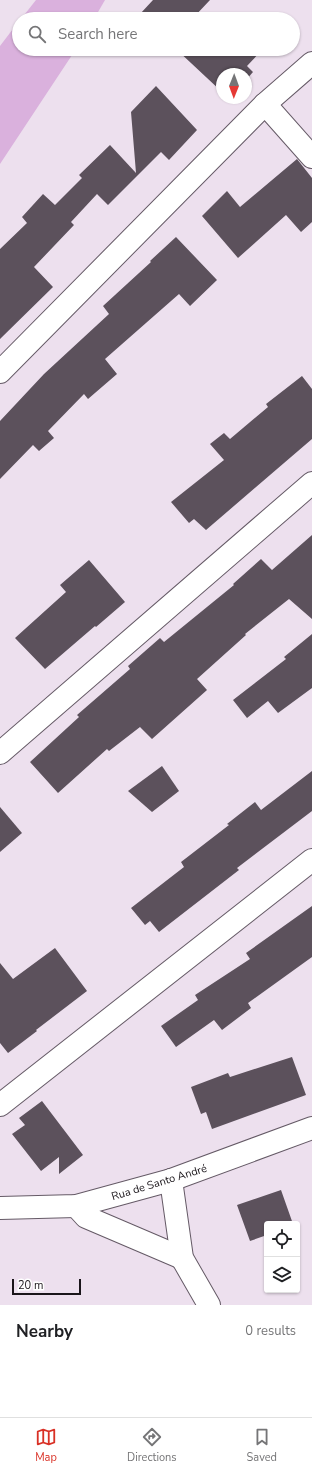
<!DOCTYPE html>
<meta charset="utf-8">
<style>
:root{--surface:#fff;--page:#f2f2f2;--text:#202124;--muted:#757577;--line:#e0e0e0;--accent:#d93025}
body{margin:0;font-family:"Nunito Sans",sans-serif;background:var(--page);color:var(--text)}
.controls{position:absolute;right:12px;bottom:12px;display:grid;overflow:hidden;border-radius:4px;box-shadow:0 1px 3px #0004}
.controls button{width:36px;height:36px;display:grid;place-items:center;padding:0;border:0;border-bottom:1px solid var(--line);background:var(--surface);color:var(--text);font:20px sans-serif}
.compass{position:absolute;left:216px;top:68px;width:36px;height:36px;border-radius:50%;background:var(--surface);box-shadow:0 1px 3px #0004;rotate:181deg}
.scale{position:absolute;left:12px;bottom:10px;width:69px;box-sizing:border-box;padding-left:4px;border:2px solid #1a151a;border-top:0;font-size:11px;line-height:14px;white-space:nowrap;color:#1a151a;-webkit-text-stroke:3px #fff;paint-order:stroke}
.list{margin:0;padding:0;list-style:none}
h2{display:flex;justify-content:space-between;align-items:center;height:52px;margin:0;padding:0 16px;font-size:17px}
h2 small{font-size:13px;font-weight:400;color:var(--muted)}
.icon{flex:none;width:22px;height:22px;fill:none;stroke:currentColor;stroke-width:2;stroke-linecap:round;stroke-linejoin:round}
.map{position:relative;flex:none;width:312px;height:1305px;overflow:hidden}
.search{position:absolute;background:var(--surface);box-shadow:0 1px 3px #0004;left:12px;right:12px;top:12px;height:44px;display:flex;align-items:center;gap:10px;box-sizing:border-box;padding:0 14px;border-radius:22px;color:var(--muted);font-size:15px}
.sheet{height:112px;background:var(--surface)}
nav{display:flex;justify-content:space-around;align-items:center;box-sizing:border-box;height:56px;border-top:1px solid var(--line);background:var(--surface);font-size:11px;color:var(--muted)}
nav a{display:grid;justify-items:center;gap:2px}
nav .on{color:var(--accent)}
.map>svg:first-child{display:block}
.green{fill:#dab1dd}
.building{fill:#5c515c}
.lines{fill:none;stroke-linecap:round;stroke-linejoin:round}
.street-casing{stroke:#655a66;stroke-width:24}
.secondary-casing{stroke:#655a66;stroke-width:24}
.street{stroke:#fff;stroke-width:22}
.secondary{stroke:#fff;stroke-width:22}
.labels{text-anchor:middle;stroke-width:4;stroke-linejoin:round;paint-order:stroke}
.street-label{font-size:11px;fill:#1a151a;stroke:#fff}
</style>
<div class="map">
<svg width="312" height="1305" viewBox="0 0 312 1305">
<rect width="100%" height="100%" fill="#ede0ee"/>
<g class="green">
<path d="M36,0H105L94,19H21Z"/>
<path d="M19,21V49H76L0,164V46Z"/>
</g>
<g class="building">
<path d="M153,0H210L194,17L197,19H145L140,14Z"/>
<path d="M176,49H263L247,66L253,72L246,80V74H222V92Z"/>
<path d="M156,86L197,130L169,160L161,152L108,205L97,194L71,222L74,225L34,267L53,287L0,339V249L27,223L22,217L43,194L55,205L82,178L79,175L110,145L136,173L131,112Z"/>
<path d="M297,159L312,178V222L301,232L286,215L238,258L202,216L227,191L240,207Z"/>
<path d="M176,237L217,280L190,306L179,294L105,359L117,374L88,399L84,394L48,431L54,438L39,451L33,445L0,479V421L44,374L109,314L103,306L151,262L150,261Z"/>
<path d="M302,376L312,389V439L206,530L194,519L189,523L171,502L224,460L210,444L224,433L230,439L268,407L266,404Z"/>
<path d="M312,535V619L289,599L245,634L246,635L197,679L207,690L152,739L140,727L109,751L107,749L58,793L30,762L79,717L77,715L130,669L128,666L160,638L164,642L234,585L233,584L261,559L272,570Z"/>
<path d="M89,560L125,602L96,627L95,626L45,669L15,638L66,592L60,585Z"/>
<path d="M312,634V688L278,713L268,701L247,718L233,700L286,659L284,657Z"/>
<path d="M162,766L179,791L152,812L128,791Z"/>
<path d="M312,771V811L237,868L239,870L159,932L150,921L145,925L131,908L184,867L181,862L229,825L227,824L255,802L261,810Z"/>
<path d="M0,807L22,833L0,852Z"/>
<path d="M312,906V957L248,1003L251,1008L222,1030L214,1020L176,1047L161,1026L198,1000L195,995L250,959L246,953Z"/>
<path d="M55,948L87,991L36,1030L37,1031L8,1053L0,1043V963L13,979Z"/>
<path d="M292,1057L306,1095L212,1129L206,1112L201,1114L191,1087L228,1073L230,1077Z"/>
<path d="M42,1101L83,1155L59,1174V1157L41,1171L12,1134L25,1125L19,1118Z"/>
<path d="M281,1190L293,1224H267V1235L250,1241L237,1205Z"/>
</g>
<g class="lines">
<g class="street-casing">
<g id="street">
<path d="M265,104L312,157"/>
<path d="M0,372L265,104L312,63"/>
<path d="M0,1105L312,860"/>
<path d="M171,1180L182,1258L209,1305"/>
<path d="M76,1206L86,1217L182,1258"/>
</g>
</g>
<g class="secondary-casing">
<g id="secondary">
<path d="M0,753L312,483"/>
<path d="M0,1208L76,1206L171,1180L312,1128"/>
</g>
</g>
<use href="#street" class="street"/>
<use href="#secondary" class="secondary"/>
</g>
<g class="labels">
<g class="street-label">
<text transform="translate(159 1182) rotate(-17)" y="4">Rua de Santo André</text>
</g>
</g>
</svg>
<div class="controls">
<button><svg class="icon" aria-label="locate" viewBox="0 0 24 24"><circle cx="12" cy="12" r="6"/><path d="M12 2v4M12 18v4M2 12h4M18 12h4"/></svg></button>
<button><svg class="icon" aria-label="layers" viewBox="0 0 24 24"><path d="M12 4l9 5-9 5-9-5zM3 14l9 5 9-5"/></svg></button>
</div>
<svg class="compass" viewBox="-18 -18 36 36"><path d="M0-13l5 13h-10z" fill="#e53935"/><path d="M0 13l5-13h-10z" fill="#757577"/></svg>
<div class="scale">20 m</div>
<div class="search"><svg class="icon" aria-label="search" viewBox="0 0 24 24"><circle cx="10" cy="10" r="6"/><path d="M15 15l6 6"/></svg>Search here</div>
</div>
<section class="sheet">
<h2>Nearby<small>0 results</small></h2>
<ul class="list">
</ul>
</section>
<nav>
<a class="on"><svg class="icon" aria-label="map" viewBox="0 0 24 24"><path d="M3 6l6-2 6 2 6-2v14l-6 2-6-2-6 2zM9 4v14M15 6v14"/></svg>Map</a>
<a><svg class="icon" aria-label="directions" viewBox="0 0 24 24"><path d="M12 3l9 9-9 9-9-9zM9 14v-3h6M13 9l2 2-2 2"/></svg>Directions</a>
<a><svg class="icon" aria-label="saved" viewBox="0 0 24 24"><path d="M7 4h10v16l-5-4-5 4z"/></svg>Saved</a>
</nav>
